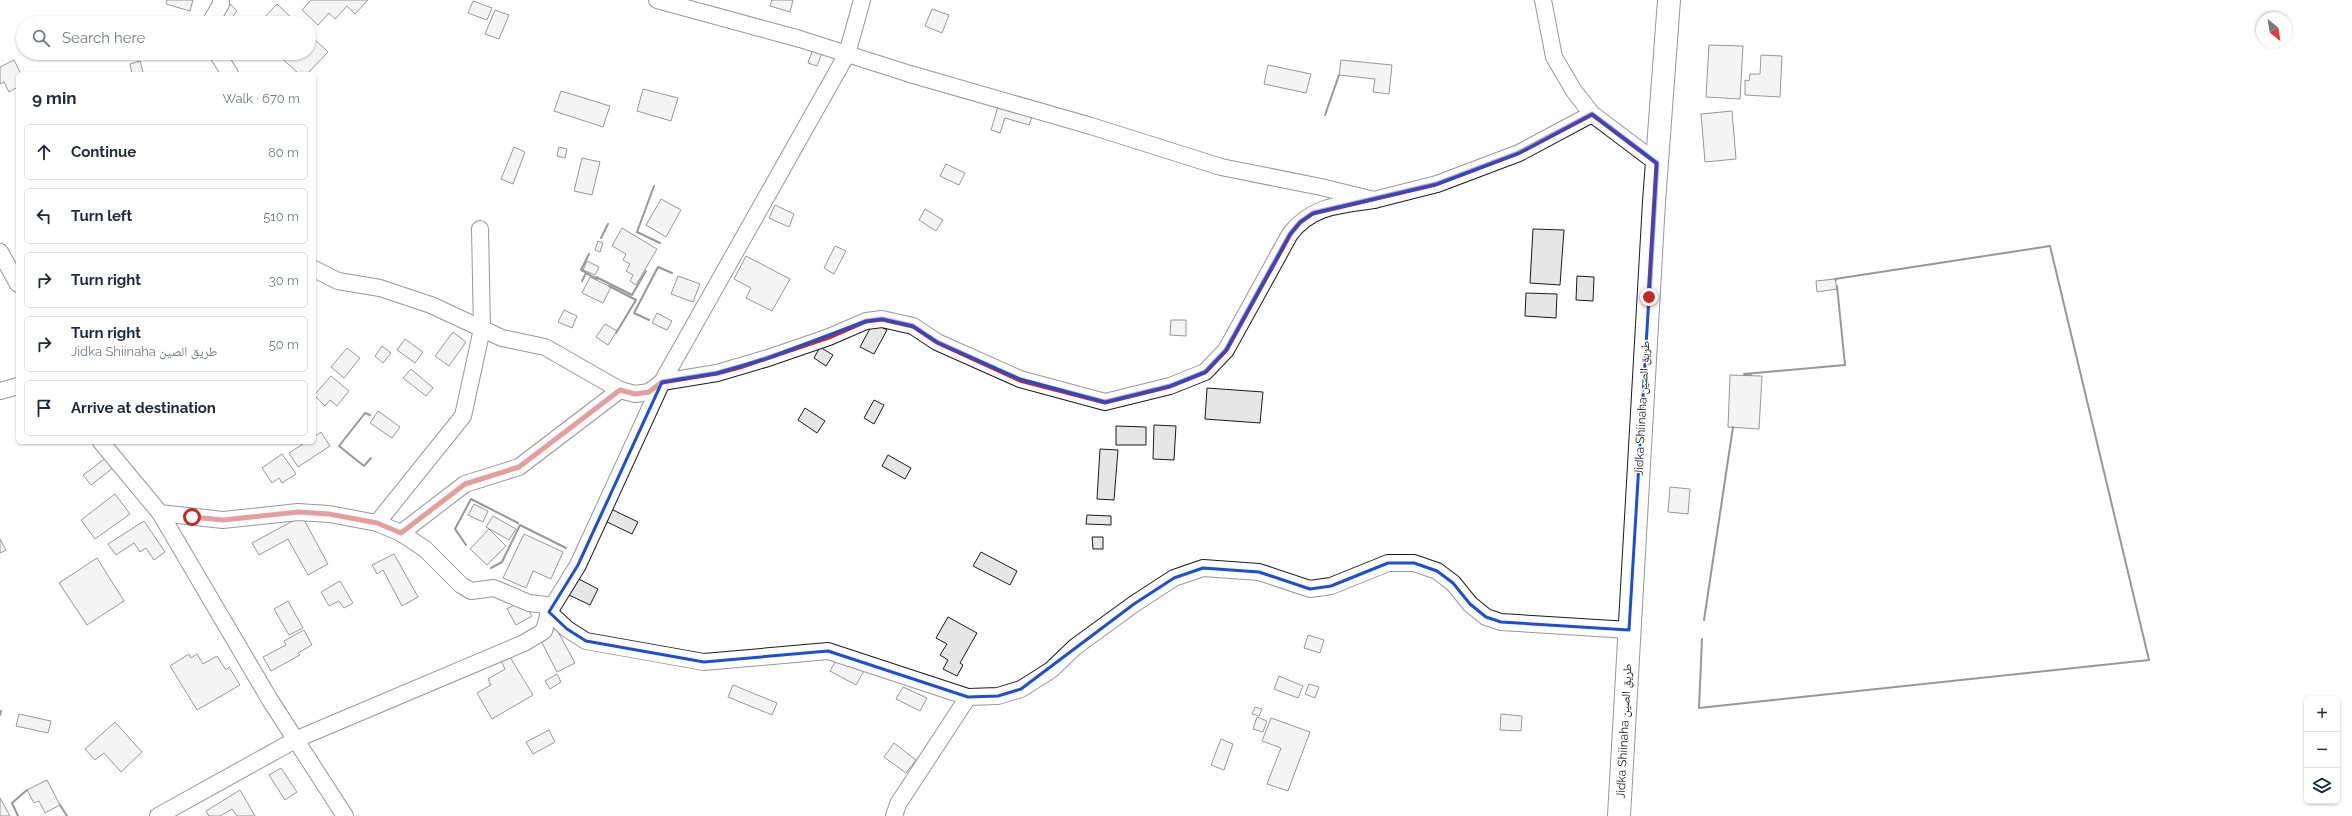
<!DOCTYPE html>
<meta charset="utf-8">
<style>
:root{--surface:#fff;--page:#f2f2f3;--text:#1f2937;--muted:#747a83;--line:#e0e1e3}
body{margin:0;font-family:Raleway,"Noto Naskh Arabic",sans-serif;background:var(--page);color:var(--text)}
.controls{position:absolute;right:12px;bottom:12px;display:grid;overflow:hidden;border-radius:6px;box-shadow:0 1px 3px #0004}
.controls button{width:36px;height:36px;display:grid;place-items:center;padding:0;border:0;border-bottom:1px solid var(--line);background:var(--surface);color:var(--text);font:20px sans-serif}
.compass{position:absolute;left:2256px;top:12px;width:36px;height:36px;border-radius:50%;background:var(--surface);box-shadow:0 1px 3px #0004;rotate:150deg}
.stop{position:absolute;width:12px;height:12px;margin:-9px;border:3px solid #c62828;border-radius:50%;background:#fff}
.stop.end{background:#c62828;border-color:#fff;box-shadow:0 1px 4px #0008}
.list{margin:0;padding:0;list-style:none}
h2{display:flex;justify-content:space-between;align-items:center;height:52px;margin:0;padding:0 16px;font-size:17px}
h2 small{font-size:13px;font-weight:400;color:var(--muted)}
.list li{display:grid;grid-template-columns:26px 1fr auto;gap:12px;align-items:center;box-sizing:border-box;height:56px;margin:0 8px 8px;padding:0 8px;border:1px solid var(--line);border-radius:6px}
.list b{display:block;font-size:15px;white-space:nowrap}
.list p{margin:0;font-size:13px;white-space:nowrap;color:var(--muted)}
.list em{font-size:13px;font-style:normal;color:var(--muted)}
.icon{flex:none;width:22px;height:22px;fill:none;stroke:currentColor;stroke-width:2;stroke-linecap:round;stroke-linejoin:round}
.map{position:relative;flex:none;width:2352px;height:816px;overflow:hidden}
.search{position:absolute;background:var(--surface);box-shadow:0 1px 3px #0004;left:16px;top:16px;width:300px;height:44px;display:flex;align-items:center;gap:10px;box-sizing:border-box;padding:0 14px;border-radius:22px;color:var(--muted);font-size:15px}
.panel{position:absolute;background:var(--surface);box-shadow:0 1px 3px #0004;left:16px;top:72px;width:300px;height:372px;border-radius:6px}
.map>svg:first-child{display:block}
.building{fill:#e6e6e6;stroke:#1a1a1a}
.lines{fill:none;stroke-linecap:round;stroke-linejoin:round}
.minor-casing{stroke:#1a1a1a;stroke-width:18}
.primary-casing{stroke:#1a1a1a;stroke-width:24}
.minor{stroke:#fff;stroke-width:16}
.primary{stroke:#fff;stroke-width:22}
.wall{stroke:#1a1a1a;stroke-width:2}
.route{stroke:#c62828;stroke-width:5}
.marked{fill:none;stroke:#1d4ed8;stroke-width:3;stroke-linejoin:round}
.labels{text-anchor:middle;stroke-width:3;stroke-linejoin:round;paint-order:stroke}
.street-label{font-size:12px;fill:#1a1a1a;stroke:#fff}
</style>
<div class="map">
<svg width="2352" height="816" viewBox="0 0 2352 816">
<rect width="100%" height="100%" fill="#fff"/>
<g class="building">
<path d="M167,0H193L190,11L166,4Z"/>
<path d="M311,0H368L355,14L347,6L335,19L329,13L318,25L302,10Z"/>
<path d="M772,0H793L790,12L770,6Z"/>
<path d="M473,1L492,8L487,20L468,13Z"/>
<path d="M230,4L237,11L231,19L235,23H217L216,22Z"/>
<path d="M277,4L297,23H259Z"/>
<path d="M932,9L949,15L942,33L925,26Z"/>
<path d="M495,10L509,15L499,39L485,34Z"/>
<path d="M309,34L328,52L307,74H299L276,53H309Z"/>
<path d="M1709,45L1743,46L1740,99L1706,97Z"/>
<path d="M813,49L822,53L817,66L808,63Z"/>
<path d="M1761,55L1782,56L1780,97L1745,95V80L1749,81L1750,74H1760Z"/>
<path d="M14,60L21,74H18V87L9,92L4,82L0,84V67Z"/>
<path d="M1341,60L1392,65L1389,94L1373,92L1375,79L1339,75Z"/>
<path d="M140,61L143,72L132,74L130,64Z"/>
<path d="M1268,65L1311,74L1306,93L1264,84Z"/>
<path d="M643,89L678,98L671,121L637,111Z"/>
<path d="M561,91L610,106L603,127L554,111Z"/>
<path d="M999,103L1033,114L1029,125L1005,118L1000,133L991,130Z"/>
<path d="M1732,111L1736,159L1705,162L1701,114Z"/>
<path d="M514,147L525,152L513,184L501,179Z"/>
<path d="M559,147L567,149L565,158L557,156Z"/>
<path d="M582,158L600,162L592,195L574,191Z"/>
<path d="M946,164L965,173L959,185L940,176Z"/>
<path d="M661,199L681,210L666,237L646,225Z"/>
<path d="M775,205L794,214L789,227L769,218Z"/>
<path d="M925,209L943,220L936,231L919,220Z"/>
<path d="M622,228L657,249L636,285L630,281L633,275L626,271L630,264L623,260L626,254L612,246Z"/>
<path d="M1533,229L1564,230L1560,285L1530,283Z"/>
<path d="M598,241L603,243L600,252L595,250Z"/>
<path d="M835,246L846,251L834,274L824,268Z"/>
<path d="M746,256L790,279L772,311L746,298L751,288L734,279Z"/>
<path d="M587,261L599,267L595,275L583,270Z"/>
<path d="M678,276L700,284L693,302L671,294Z"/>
<path d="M1577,276L1594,277L1593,301L1576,300Z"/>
<path d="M590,277L611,287L603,303L582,293Z"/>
<path d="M1835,279L1837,289L1817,292L1816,281Z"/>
<path d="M1526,293L1557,294L1556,318L1525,316Z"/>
<path d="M564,310L577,316L572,328L558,322Z"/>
<path d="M657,313L672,321L667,330L652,323Z"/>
<path d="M1171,320H1186V336L1170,335Z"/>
<path d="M873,323L887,330L874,354L860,347Z"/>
<path d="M605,324L617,331L608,345L596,337Z"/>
<path d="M453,332L466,342L449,366L435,356Z"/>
<path d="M405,339L423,352L415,363L397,350Z"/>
<path d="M382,346L391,353L383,363L375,356Z"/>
<path d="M820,347L833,355L826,366L814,358Z"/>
<path d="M347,348L360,358L344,378L331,367Z"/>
<path d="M411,369L433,388L426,396L403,378Z"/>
<path d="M1730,375L1762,376L1759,429L1728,427Z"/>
<path d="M331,376L349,391L337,406L330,400L325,406L314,395Z"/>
<path d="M1207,388L1263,392L1260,423L1205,419Z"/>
<path d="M874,400L884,405L874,424L864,418Z"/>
<path d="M805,408L825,421L817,433L798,420Z"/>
<path d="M378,411L400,427L392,438L370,423Z"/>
<path d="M1154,425L1176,426L1174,460L1153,459Z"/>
<path d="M1116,426L1146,427V445H1116Z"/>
<path d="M321,432L330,446L298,467L289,453L306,442H314V437Z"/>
<path d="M1100,449L1118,450L1114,500L1097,499Z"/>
<path d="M282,454L296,474L282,483L279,478L272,483L262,468Z"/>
<path d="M888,455L911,468L905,479L882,466Z"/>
<path d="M106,458L113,468L91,485L83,475Z"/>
<path d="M1670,487L1690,489L1688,514L1668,512Z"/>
<path d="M115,494L130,514L95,539L81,520Z"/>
<path d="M474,504L488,511L483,522L468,515Z"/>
<path d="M611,509L638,522L632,534L605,521Z"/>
<path d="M1087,515L1111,516V525L1086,524Z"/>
<path d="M302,516L328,564L308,575L288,539L259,555L252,543Z"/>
<path d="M493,516L516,529L509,540L486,527Z"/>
<path d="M144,521L165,552L154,560L146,548L140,552L134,543L116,555L108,544Z"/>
<path d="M489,529L506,546L487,565L470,549Z"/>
<path d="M524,534L563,552L551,579L533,571L526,588L503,578Z"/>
<path d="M1092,537H1103V549H1093Z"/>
<path d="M0,539L6,550L0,553Z"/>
<path d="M981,552L1017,571L1010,585L973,566Z"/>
<path d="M394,554L418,597L402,606L383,570L377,574L372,565Z"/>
<path d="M97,558L124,601L87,625L59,583Z"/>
<path d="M575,577L598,589L590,605L567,594Z"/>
<path d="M340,581L353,603L344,608L339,601L329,606L321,592Z"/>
<path d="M523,600L532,616L516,625L507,609Z"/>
<path d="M288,601L303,628L289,635L274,609Z"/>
<path d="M948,617L977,633L960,663L963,665L957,676L943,669L948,660L940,655L947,644L936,638Z"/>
<path d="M556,628L575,663L557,672L539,637Z"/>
<path d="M304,630L312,645L298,653L300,655L271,671L263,657L286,645L284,641Z"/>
<path d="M1308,635L1324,640L1320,653L1304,648Z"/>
<path d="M507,652L533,695L492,719L477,693L491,685L488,679L505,669L499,657Z"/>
<path d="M189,654L191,658L197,654L203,664L217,656L226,670L229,667L240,685L197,710L170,666Z"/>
<path d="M838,657L864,671L856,685L830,671Z"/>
<path d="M557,674L561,682L550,689L545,681Z"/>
<path d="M1279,676L1303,686L1298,698L1274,689Z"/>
<path d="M1309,684L1319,687L1315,698L1305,694Z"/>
<path d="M733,685L777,703L772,715L728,697Z"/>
<path d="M903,687L927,698L920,711L896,699Z"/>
<path d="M1255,707L1262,709L1259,716L1252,714Z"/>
<path d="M19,714L51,721L48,733L16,726Z"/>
<path d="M1501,714L1522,716L1521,731L1500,730Z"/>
<path d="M1257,717L1267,721L1263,732L1253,729Z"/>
<path d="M1271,718L1310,732L1288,791L1267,784L1281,748L1262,741Z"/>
<path d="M115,722L142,752L121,772L104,753L95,760L85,749Z"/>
<path d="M549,730L555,742L533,754L526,742Z"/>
<path d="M1221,739L1233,744L1224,770L1211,765Z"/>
<path d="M894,743L916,760L906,773L884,757Z"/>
<path d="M281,768L297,792L285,800L269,775Z"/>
<path d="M47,780L60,805L45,813L39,801L34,803L27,790Z"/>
<path d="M240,790L255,816H237L232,809L220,816H209L206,811Z"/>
<path d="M0,798L10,816H0Z"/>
</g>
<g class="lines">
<g class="minor-casing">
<g id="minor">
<path d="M657,0L800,39L910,74L1091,126L1221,167L1321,187L1374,200L1437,184L1519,153L1592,114"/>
<path d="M1543,0L1554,57L1574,91L1592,114L1657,163"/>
<path d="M210,23L221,4V0"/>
<path d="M217,53L230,74"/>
<path d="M0,252L18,284"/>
<path d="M314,269L338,281L380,288L431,305L502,338L545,347L620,390L635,394L649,392L662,382L717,373L768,358L829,337L866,321L882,319L913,326L937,342L1020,379L1105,402L1170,386L1205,372L1226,350L1290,234C1312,205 1341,205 1374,200"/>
<path d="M0,391L18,386"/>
<path d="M101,442L160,513L223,520L298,512L329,514L377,523L401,533L425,549L461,585L471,591L494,588L529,603L546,605L549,612L567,629L586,641L704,662L828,651L968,697L998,696L1021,689L1051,670L1075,647L1134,604L1174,578L1203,568L1259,572L1310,589L1331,586L1388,563H1414L1437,571L1453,583L1470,604L1486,617L1501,622L1629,630"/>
<path d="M160,513L270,700L345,816"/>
<path d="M377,523L463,416L482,329L480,229"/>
<path d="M401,533L465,484L519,467L620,390"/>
<path d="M158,816L297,739L524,643L544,631L549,612L578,565L662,382L847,54L862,0"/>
<path d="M894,816L898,804L968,697"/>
</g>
</g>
<g class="primary-casing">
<path id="primary" d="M1619,816L1654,202L1669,0"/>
</g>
<use href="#minor" class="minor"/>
<use href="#primary" class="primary"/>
<g class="wall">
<path d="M1325,115L1339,75"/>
<path d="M654,186L637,232L660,243"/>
<path d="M601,238L608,224"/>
<path d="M585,272L581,270L589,254"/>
<path d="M596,277L632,295L646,271"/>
<path d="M582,281L586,273L597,279"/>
<path d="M609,286L636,300L616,333"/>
<path d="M649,320L634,313L658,267L672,273"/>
<path d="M1751,375L1744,374L1845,365L1837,286"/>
<path d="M370,415L365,413L339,446L364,466L371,458"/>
<path d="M466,545L455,529L471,499L518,523"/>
<path d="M491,568L502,562L520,525L566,548"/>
<path d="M1704,620L1733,427"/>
<path d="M1702,639L1699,708L2149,660L2050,246L1835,279L1836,280"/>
<path d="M0,715L1,711"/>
<path d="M60,805L67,816"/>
<path d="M18,816L12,803L27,790"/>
</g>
</g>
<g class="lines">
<path class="route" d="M192,517L223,520L298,512L329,514L377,523L401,533L465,484L519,467L620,390L635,394L649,392L662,382L717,373L743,366L829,337L866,321L882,319L913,326L937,342L1020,380L1105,402L1170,386L1205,372L1226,350L1290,234L1300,222L1313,213L1436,184L1518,153L1592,114L1657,163L1649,297"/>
</g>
<path d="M0 0H2352V816H0ZM1592,114L1657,163L1629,630L1501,622L1486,617L1470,604L1453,583L1437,571L1414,563H1388L1331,586L1310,589L1259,572L1203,568L1174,578L1134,604L1021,689L998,696L968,697L828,651L704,662L586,641L567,629L549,612L578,565L662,382L717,373L768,358L866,321L882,319L913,326L937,342L1020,379L1105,402L1170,386L1205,372L1226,350L1290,234L1300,222L1313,213L1437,184L1519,153Z" fill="#fff" fill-opacity=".55" fill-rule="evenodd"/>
<path class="marked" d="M1592,114L1657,163L1629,630L1501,622L1486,617L1470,604L1453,583L1437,571L1414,563H1388L1331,586L1310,589L1259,572L1203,568L1174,578L1134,604L1021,689L998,696L968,697L828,651L704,662L586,641L567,629L549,612L578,565L662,382L717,373L768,358L866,321L882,319L913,326L937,342L1020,379L1105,402L1170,386L1205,372L1226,350L1290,234L1300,222L1313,213L1437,184L1519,153Z"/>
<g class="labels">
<g class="street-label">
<text transform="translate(1642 408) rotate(-87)" y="4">Jidka Shiinaha طريق الصين</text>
<text transform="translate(1624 731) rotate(-87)" y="4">Jidka Shiinaha طريق الصين</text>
</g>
</g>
</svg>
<div class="controls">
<button>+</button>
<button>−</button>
<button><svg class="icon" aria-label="layers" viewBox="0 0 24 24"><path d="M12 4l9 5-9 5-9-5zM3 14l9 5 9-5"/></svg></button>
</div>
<svg class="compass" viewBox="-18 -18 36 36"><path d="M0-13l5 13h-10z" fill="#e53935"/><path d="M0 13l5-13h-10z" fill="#747a83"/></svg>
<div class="stop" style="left:192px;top:517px"></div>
<div class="stop end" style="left:1649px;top:297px"></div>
<div class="search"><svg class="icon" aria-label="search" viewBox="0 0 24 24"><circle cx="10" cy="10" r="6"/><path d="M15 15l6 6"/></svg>Search here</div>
<section class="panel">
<h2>9 min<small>Walk · 670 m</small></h2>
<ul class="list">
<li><svg class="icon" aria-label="ahead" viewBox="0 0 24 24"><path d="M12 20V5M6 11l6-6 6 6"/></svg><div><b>Continue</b></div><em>80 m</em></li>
<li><svg class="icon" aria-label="left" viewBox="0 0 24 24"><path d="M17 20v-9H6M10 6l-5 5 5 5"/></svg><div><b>Turn left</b></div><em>510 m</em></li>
<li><svg class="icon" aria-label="right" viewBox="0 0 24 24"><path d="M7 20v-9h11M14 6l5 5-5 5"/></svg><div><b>Turn right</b></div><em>30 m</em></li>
<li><svg class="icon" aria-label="right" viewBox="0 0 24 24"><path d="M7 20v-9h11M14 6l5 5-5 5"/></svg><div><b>Turn right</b><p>Jidka Shiinaha طريق الصين</p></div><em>50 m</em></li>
<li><svg class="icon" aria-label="arrive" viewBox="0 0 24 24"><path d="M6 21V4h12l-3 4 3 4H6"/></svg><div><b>Arrive at destination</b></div></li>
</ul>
</section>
</div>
